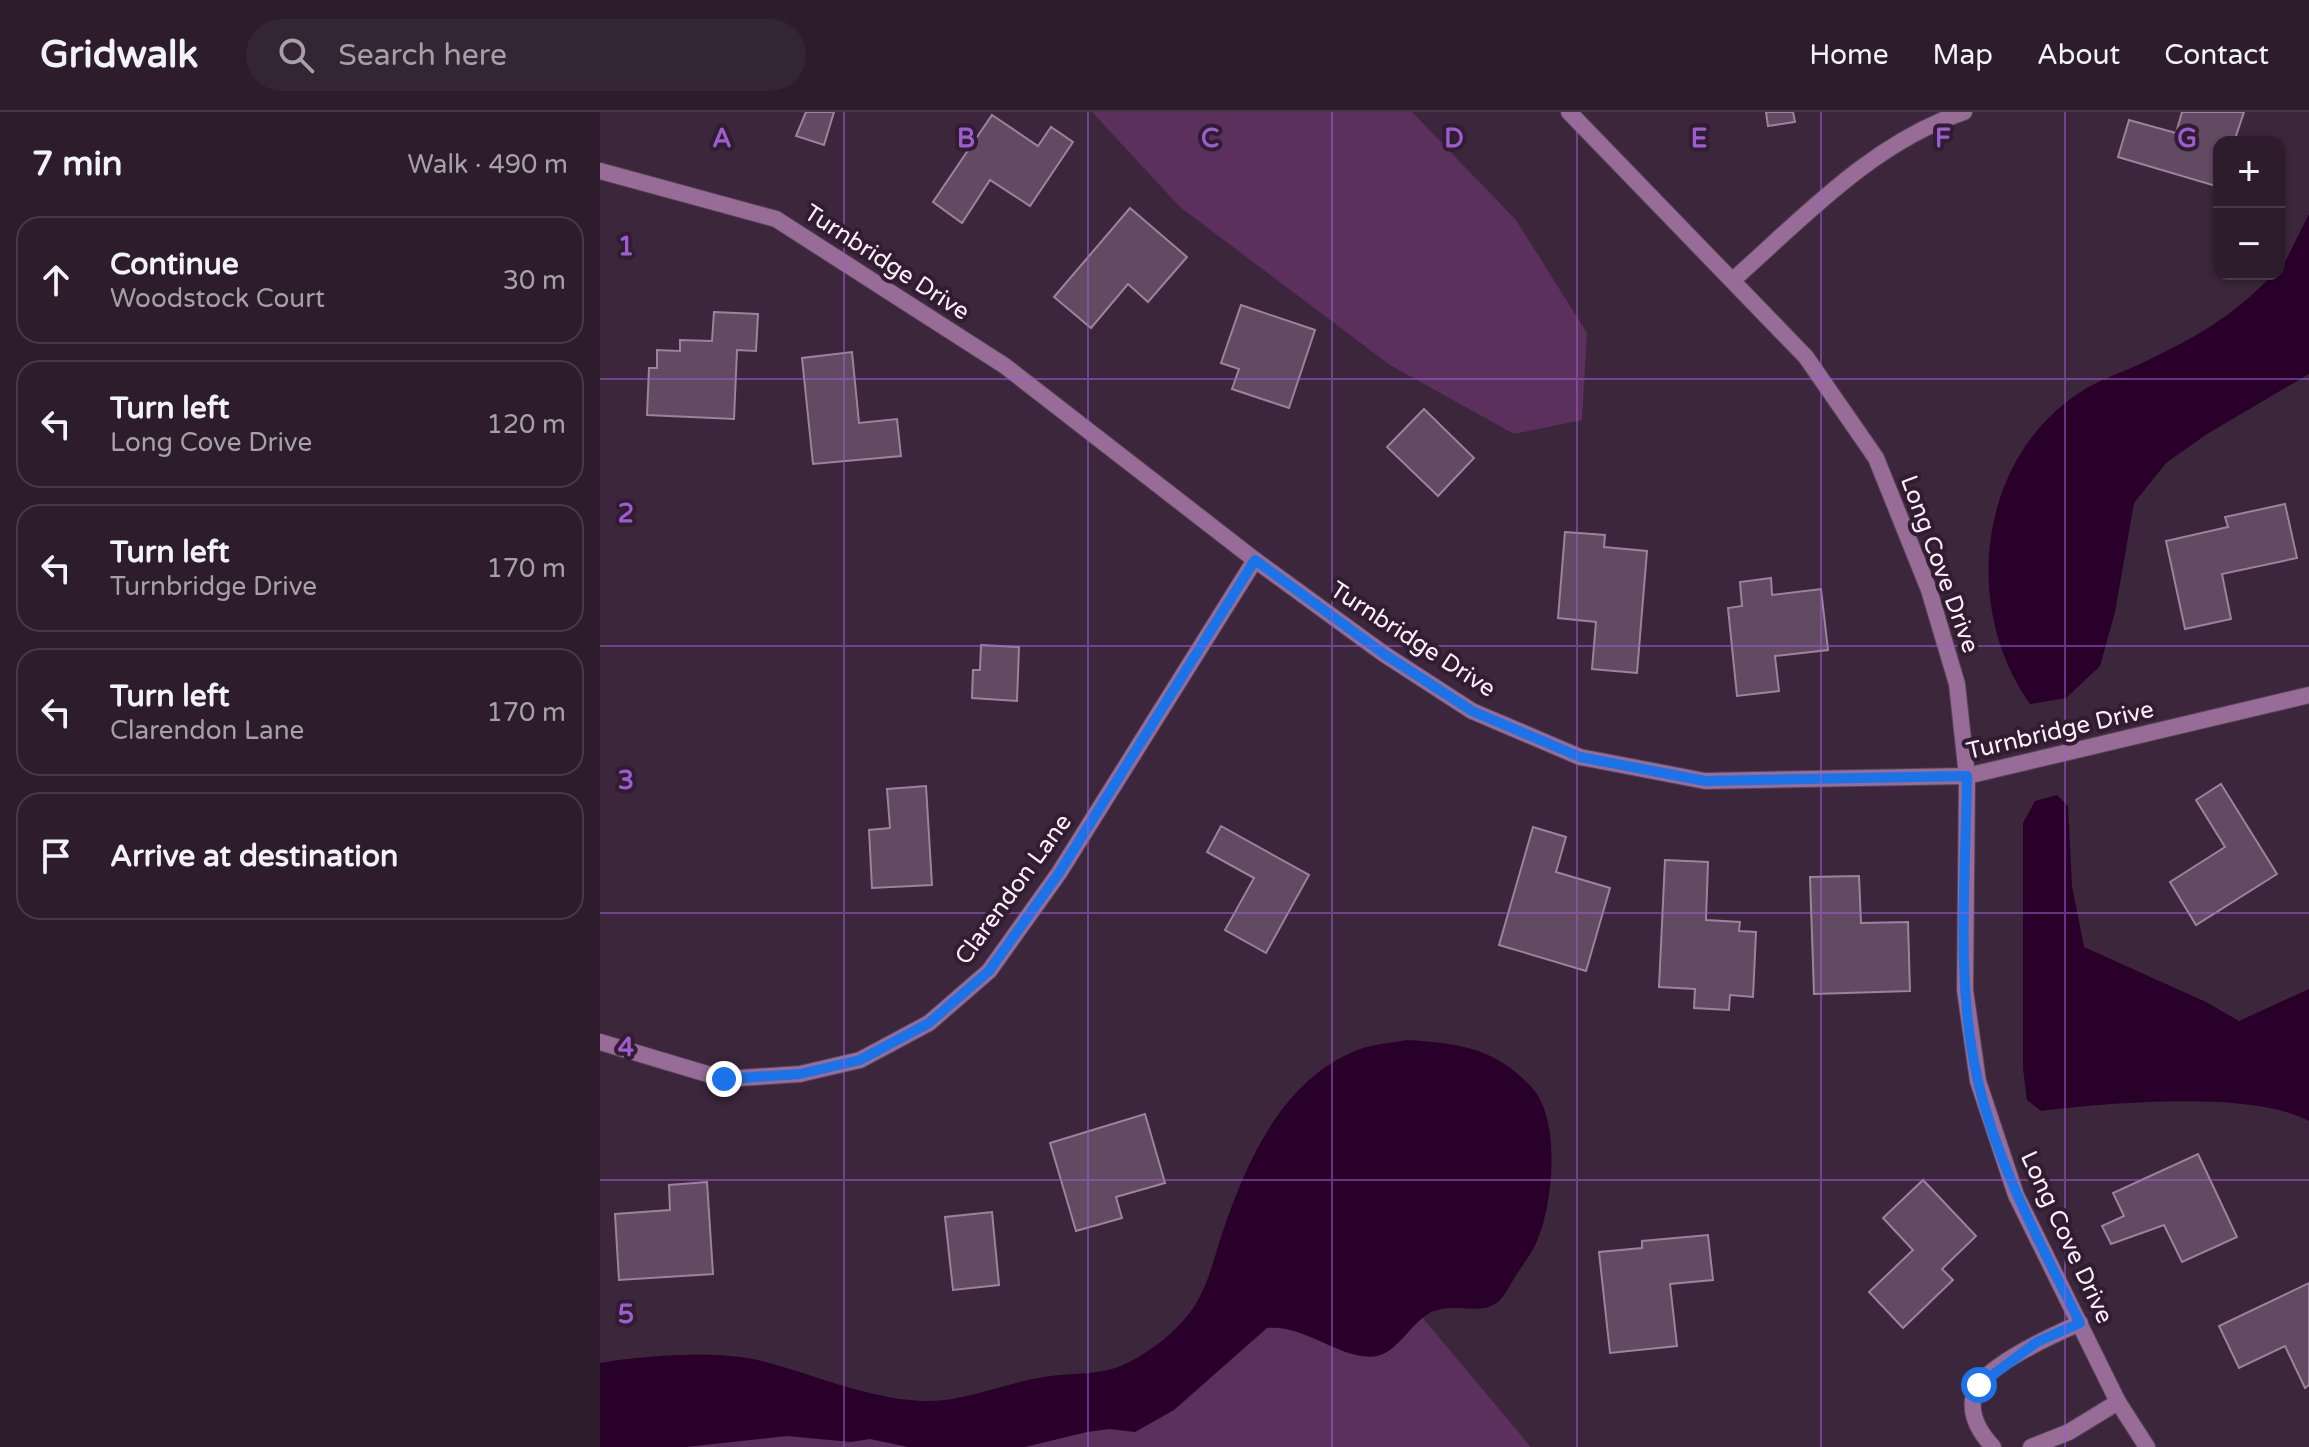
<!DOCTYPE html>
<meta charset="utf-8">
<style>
:root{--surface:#2c1c2c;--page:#342534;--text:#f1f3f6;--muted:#a6a1a9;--line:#483a48}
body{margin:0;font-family:"Varela Round",sans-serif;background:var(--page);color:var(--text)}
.controls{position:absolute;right:24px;top:24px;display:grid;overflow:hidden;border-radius:16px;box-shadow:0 2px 6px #0004}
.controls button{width:72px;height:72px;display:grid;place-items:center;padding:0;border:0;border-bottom:2px solid var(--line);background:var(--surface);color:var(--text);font:40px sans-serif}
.stop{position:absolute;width:24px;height:24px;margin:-18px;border:6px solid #1a73e8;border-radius:50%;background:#fff}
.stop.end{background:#1a73e8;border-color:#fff;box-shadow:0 2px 8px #0008}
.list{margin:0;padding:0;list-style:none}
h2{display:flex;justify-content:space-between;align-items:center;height:104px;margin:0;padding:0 32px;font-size:34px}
h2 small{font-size:26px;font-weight:400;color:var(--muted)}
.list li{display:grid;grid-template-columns:52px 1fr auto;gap:24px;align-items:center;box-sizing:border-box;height:128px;margin:0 16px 16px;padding:0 16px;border:2px solid var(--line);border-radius:24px}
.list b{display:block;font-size:30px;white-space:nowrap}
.list p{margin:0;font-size:26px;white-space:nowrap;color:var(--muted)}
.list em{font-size:26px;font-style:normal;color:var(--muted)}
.icon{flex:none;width:44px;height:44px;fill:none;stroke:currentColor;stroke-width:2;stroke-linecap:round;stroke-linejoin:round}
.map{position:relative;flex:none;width:1709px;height:1335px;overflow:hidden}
header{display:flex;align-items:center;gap:48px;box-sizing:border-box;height:112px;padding:0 40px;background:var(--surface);border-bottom:2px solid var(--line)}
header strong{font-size:38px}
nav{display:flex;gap:44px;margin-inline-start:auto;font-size:28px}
.search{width:560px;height:72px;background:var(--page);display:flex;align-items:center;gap:20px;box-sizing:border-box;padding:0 28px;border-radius:44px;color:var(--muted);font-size:30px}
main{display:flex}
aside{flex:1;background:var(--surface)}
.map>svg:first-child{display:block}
.green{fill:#5b305c}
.water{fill:#28002a}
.building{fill:#624a62;stroke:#9d829c;stroke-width:2}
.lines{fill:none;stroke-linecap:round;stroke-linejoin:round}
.street-casing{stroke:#564256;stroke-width:18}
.street{stroke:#976c97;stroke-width:16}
.route{stroke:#1a73e8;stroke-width:10}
.grid{fill:none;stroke:#9c5dcf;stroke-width:2;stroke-opacity:0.55}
.labels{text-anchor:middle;stroke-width:8;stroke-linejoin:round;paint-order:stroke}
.street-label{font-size:24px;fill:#fef0fe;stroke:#311c31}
.grid-label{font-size:26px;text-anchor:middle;font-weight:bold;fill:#9c5dcf;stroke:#311c31;stroke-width:8;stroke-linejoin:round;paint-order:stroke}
</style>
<header>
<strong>Gridwalk</strong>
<div class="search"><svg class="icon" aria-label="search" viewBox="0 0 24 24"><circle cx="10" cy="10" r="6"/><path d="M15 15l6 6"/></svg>Search here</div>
<nav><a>Home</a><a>Map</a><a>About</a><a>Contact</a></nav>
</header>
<main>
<aside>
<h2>7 min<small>Walk · 490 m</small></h2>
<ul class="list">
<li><svg class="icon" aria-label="ahead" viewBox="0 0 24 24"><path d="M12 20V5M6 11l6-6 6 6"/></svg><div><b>Continue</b><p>Woodstock Court</p></div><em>30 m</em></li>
<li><svg class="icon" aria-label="left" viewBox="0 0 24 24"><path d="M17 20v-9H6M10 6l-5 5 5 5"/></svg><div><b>Turn left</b><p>Long Cove Drive</p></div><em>120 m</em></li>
<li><svg class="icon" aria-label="left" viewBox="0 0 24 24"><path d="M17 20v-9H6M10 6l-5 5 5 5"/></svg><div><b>Turn left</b><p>Turnbridge Drive</p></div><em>170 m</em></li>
<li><svg class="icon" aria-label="left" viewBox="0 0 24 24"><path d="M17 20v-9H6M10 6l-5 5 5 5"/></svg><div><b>Turn left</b><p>Clarendon Lane</p></div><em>170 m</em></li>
<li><svg class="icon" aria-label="arrive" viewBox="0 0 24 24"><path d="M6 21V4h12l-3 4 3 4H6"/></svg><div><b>Arrive at destination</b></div></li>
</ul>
</aside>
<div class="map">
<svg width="1709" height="1335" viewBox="0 0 1709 1335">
<rect width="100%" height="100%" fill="#3b263b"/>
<g class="green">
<path d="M492,0H812L916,108L987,221L982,308L914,322L790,253L580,95Z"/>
<path d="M779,1154L931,1335H0V1298H466Z"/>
</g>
<g class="water">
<path d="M1709,102V262L1607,322L1566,351L1534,391L1515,500L1500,554L1466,586L1430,592C1361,495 1378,345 1482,279C1499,268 1520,261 1538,253C1592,227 1631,207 1673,162H1679Z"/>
<path d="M1457,683L1468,694L1472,774L1484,835L1606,890L1639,909L1709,877V1009C1653,978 1506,991 1441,999L1427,988L1423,956V711L1435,689Z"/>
<path d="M807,928C858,931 897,936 933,977C961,1009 953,1092 937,1129C932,1142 922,1153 915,1165C910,1173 905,1184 898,1190C878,1205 851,1188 828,1202C811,1212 797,1240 777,1244C743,1250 706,1212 667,1216L574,1298L535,1320L509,1317L487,1320L425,1335H308L270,1327L251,1330L187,1324L86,1335H0V1251C43,1243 120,1238 162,1249C216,1263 270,1288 326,1289C363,1290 403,1272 439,1266C471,1259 503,1266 533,1248C553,1237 574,1221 588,1203C606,1181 613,1150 621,1125C646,1051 681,967 760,937C774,932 792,931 807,928Z"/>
</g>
<g class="building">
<path d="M206,0H234L224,33L196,24Z"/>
<path d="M1166,0H1193L1195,10L1168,14Z"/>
<path d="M1582,0H1644L1634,30H1619V75L1518,45L1529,8L1576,21Z"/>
<path d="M392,3L438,34L451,15L473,30L430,94L390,68L362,111L333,90Z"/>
<path d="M530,96L587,145L548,190L528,172L491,216L454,185Z"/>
<path d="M641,193L715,218L689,296L632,277L639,257L621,251Z"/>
<path d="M114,200L158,202L156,239L137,238L134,307L47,303L49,256H57V238L80,239V228L112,229Z"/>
<path d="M252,240L259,311L297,307L301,344L213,352L202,246Z"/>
<path d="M824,297L874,346L838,384L787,335Z"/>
<path d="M1685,392L1697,446L1622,462L1631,507L1585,517L1566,429L1628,415L1625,405Z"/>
<path d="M965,420L1005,423L1004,435L1047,439L1037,561L992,557L996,510L958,506Z"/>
<path d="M1171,466L1172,483L1221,477L1228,538L1175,544L1179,579L1137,584L1128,496L1142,494L1140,470Z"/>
<path d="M381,533L419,535L417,589L372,586L373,558H380Z"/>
<path d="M1621,672L1677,762L1596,813L1570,770L1625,735L1596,688Z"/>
<path d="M326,674L332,773L272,776L269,718L290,716L287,677Z"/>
<path d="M621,714L709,763L666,841L625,818L654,766L607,740Z"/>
<path d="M933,715L966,725L956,760L1010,776L986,859L899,833Z"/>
<path d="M1065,748L1108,750L1106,808L1140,810L1139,819L1156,820L1153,885L1130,883L1129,898L1094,896L1095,877L1059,875Z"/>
<path d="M1259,764L1261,811L1308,810L1310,879L1214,882L1210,765Z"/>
<path d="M545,1002L565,1071L516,1085L522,1106L476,1119L450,1031Z"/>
<path d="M1598,1042L1637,1125L1582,1150L1564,1113L1511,1132L1502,1114L1524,1104L1513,1081Z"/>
<path d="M1323,1068L1376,1124L1342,1157L1353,1168L1303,1216L1269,1180L1313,1138L1283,1106Z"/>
<path d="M107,1070L113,1162L19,1168L15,1102L70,1098L69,1073Z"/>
<path d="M392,1100L399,1173L353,1178L345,1105Z"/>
<path d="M1108,1123L1113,1168L1070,1172L1077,1234L1010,1241L999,1140L1042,1136V1129Z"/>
<path d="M1709,1171V1273L1705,1276L1685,1234L1639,1256L1619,1214Z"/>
</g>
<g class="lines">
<g class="street-casing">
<g id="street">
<path d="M969,0L1206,245L1276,346L1329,478L1357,572L1367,664L1365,878L1378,969L1416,1083L1518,1290L1547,1335"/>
<path d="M0,59L176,107L405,254L655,448L784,542L872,599L980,645L1105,669L1367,664L1709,583"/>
<path d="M1133,168C1204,105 1272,31 1364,0"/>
<path d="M0,930L124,967L200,962L260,948L329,911L389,859L459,761L655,448"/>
<path d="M1393,1335C1378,1319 1364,1295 1379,1273C1394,1250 1455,1222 1480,1211"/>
<path d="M1431,1335L1469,1320L1518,1290"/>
</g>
</g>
<use href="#street" class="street"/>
</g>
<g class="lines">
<path class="route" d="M124,967L200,962L260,948L329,911L389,859L459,761L655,448L784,542L872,599L980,645L1105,669L1367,664C1366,764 1355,871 1378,969C1398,1055 1441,1133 1480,1211L1437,1230L1379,1273"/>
</g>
<path class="grid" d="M244,0V1335M488,0V1335M732,0V1335M977,0V1335M1221,0V1335M1465,0V1335M0,267H1709M0,534H1709M0,801H1709M0,1068H1709"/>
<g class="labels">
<g class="street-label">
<text transform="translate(287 150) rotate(33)" y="8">Turnbridge Drive</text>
<text transform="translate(1340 452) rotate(70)" y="8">Long Cove Drive</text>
<text transform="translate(813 527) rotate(33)" y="8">Turnbridge Drive</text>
<text transform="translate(1460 618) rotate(-13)" y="8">Turnbridge Drive</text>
<text transform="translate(413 777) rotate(-54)" y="8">Clarendon Lane</text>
<text transform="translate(1467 1125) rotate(65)" y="8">Long Cove Drive</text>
</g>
</g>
<g class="grid-label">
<text x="122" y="35">A</text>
<text x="366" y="35">B</text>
<text x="610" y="35">C</text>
<text x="854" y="35">D</text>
<text x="1099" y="35">E</text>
<text x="1343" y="35">F</text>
<text x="1587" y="35">G</text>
<text x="26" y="143">1</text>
<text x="26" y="410">2</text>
<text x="26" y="677">3</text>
<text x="26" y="944">4</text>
<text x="26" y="1211">5</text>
</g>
</svg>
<div class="controls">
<button>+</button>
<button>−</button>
</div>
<div class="stop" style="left:1379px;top:1273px"></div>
<div class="stop end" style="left:124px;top:967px"></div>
</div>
</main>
